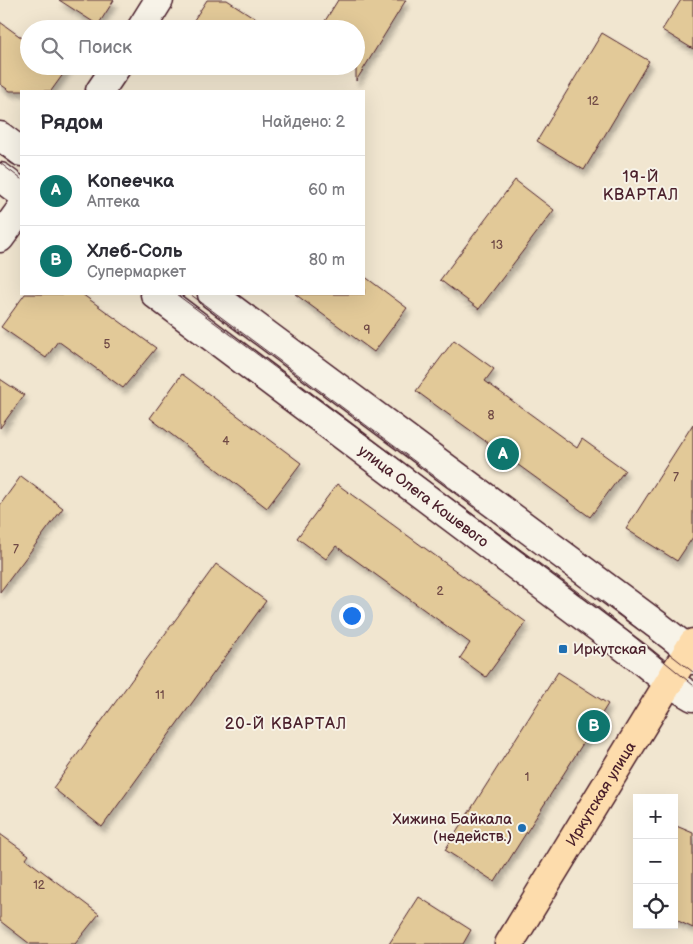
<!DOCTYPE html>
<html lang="ru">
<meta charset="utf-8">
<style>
:root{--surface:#fff;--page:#f2f2f3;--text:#2b2b33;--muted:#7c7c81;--line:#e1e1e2;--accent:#0f766e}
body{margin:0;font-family:"Balsamiq Sans",sans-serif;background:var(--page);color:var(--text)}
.controls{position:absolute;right:15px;bottom:15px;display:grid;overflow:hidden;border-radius:0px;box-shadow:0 5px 20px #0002}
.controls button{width:45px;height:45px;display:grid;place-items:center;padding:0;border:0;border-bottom:1px solid var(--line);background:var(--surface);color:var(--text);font:25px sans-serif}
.you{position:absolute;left:351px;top:615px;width:18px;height:18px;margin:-12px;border:4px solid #fff;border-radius:50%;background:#1a73e8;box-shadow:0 0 0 8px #1a73e833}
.badge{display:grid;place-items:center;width:32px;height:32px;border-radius:50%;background:var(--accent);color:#fff;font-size:16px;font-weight:700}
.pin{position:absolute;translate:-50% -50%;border:2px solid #fff;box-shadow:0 1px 5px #0006}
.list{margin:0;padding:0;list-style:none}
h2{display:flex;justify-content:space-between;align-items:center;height:65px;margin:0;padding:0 20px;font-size:21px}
h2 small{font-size:16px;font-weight:400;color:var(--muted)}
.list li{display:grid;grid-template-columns:32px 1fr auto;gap:15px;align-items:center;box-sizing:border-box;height:70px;padding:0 20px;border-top:1px solid var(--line)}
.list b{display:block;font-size:19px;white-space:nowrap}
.list p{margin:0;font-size:16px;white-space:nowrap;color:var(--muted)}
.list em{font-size:16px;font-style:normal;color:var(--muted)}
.icon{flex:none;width:28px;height:28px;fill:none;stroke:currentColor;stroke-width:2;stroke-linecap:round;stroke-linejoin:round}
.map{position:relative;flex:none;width:693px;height:944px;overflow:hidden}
.search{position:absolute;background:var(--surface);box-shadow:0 5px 20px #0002;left:20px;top:20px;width:345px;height:55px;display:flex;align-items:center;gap:12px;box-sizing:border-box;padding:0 18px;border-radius:28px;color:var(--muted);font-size:19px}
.panel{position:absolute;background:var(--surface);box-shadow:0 5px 20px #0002;left:20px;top:90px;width:345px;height:205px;border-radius:0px}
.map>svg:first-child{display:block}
.building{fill:#e2c998;stroke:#4a1f2b;filter:url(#shadow)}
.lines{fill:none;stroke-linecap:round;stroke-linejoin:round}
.minor-casing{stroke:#4a1f2b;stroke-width:31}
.major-casing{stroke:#4a1f2b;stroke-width:31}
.minor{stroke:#f7f3e8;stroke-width:28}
.major{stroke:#fddcac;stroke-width:28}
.tram{stroke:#4a1f2b;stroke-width:1}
.poi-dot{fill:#1f6fb2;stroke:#f7f3e8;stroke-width:2}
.labels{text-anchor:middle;stroke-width:4;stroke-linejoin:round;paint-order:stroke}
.number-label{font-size:12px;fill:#704a46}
.street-label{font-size:15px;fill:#4a1f2b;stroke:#f7f3e8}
.poi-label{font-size:15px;fill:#4a1f2b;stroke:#f7f3e8;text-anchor:start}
.neighbourhood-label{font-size:16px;letter-spacing:1px;fill:#4a1f2b;stroke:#f7f3e8}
</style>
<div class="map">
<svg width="693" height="944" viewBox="0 0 693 944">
<defs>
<filter id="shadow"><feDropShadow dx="3" dy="5.5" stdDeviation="2.5" flood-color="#0004"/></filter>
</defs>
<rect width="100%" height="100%" fill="#f1e6d0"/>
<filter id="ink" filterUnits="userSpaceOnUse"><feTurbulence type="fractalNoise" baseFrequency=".02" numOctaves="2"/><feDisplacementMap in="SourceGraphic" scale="10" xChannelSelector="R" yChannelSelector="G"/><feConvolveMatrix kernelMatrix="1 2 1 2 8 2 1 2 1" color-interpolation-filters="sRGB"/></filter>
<g filter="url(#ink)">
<g class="building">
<path d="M59,0H114L98,25Z"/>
<path d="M207,0H227L272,29H188Z"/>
<path d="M338,0H406L356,81V29H320Z"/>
<path d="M681,0H693V49L662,30Z"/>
<path d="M0,22L29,43V66H69L51,91H10L0,84Z"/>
<path d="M602,33L649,61L584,170L537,141Z"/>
<path d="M515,180L554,210L479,309L440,280Z"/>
<path d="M364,276L407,308L374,352L295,294H364Z"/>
<path d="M25,294H82L156,348L123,388L58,341L46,358L1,327Z"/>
<path d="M454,340L494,369L485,381L577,448L582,439L625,470L590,517L416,391Z"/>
<path d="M182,374L301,463L267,508L150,418Z"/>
<path d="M0,379L24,395L0,428Z"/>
<path d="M693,424V537L677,561L626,529Z"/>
<path d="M21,476L63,508L0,592V505Z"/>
<path d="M337,484L526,622L486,677L460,658L470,643L336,546L326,559L297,538Z"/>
<path d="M216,564L266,601L102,827L53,788Z"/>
<path d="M558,672L608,704L495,882L445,850Z"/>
<path d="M674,825L693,833V928L674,919Z"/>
<path d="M0,834L29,855L26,859L99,914L75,944H30L0,921Z"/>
<path d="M419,897L471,930L463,944H389Z"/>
</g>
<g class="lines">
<g class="minor-casing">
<g id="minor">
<path d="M141,29L159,0"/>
<path d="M100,91L117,66"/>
<path d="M0,136L21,152"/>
<path d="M0,177L21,193"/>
<path d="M0,238L21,209"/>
<path id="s1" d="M155,294L636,656L668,682L693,697"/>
<path d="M212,294L657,625L689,650L693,660"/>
</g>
</g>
<g class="major-casing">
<g id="major">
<path id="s2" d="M509,944L693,643"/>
</g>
</g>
<use href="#minor" class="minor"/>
<use href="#major" class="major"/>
<g class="tram">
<path d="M0,154L15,165"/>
<path d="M0,163L21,179"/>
<path d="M176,294L598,607L693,685"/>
<path d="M190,294L480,510"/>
<path d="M597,597L693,672"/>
</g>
</g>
</g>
<g class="poi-dot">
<rect x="558" y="644" width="10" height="10" rx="2.5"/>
<circle cx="522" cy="828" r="5"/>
</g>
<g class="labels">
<g class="number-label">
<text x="593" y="105">12</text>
<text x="497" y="249">13</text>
<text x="367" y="334">9</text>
<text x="107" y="348">5</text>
<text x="491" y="419">8</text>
<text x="226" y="445">4</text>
<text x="676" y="481">7</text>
<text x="16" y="553">7</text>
<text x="440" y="595">2</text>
<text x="160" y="699">11</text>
<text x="527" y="781">1</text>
<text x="39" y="889">12</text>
</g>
<g class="street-label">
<text dy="5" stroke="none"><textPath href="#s1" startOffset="336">улица Олега Кошевого</textPath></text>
<text dy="5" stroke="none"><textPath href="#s2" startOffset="176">Иркутская улица</textPath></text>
</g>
<g class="poi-label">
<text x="573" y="654">Иркутская</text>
<text x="512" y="824" text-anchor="end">Хижина Байкала<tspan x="512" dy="17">(недейств.)</tspan></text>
</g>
<g class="neighbourhood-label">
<text x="641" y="182">19-Й<tspan x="641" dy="18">КВАРТАЛ</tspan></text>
<text x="286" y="729">20-Й КВАРТАЛ</text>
</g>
</g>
</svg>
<div class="controls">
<button>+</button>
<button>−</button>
<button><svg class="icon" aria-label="locate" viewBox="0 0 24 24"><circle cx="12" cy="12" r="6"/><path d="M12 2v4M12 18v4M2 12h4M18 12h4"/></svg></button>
</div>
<div class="you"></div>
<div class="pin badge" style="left:503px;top:454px">A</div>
<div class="pin badge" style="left:594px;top:726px">B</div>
<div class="search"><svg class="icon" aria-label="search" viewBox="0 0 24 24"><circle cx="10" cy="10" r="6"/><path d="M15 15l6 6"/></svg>Поиск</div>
<section class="panel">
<h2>Рядом<small>Найдено: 2</small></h2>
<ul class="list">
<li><span class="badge">A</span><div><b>Копеечка</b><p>Аптека</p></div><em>60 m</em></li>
<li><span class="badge">B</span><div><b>Хлеб-Соль</b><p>Супермаркет</p></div><em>80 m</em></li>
</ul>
</section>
</div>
